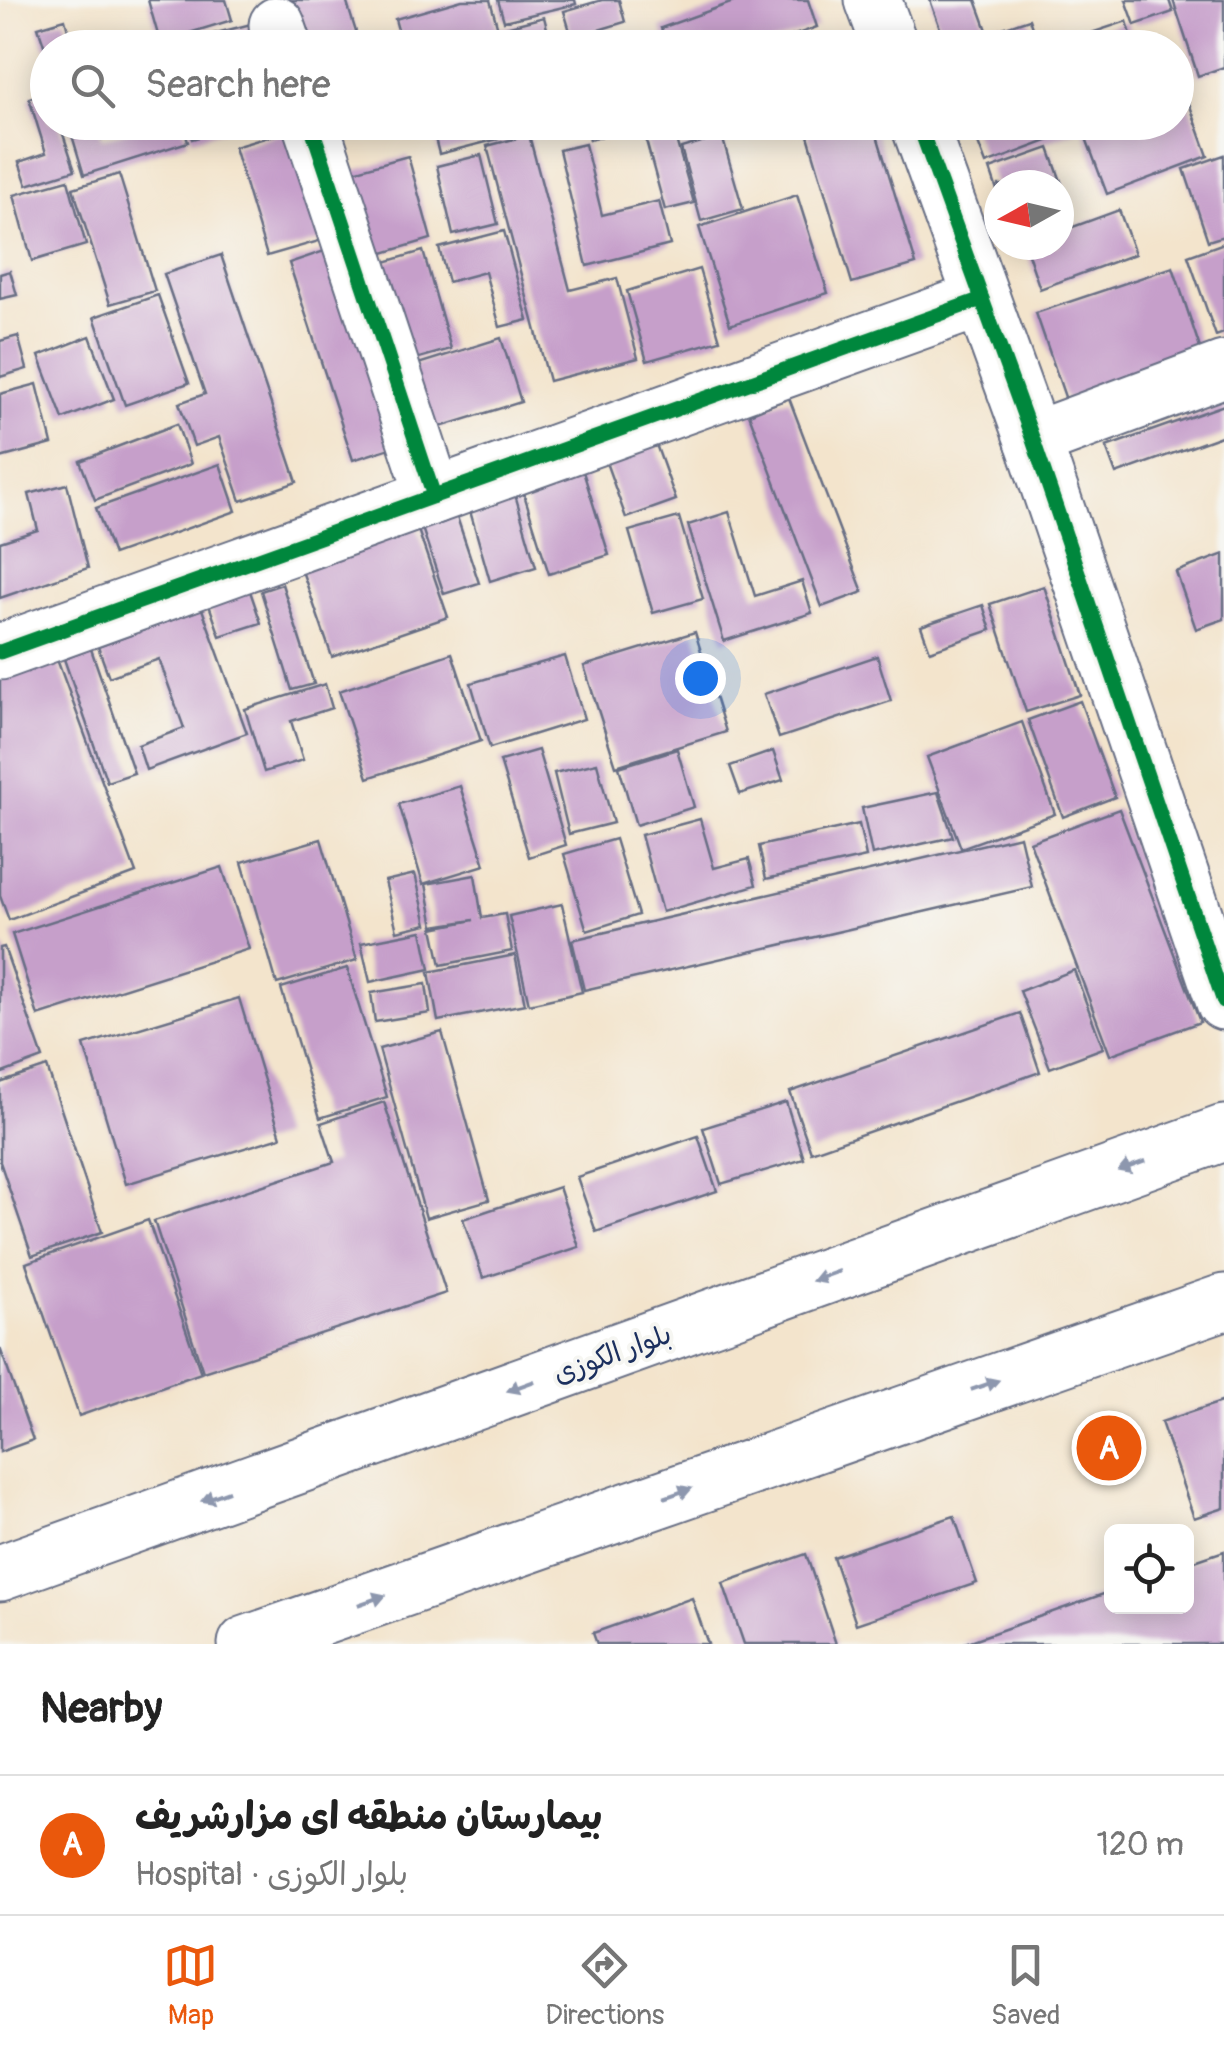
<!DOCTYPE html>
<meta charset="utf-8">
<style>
:root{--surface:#fff;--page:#f2f2f2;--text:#222;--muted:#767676;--line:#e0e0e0;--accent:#ea580c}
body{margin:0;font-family:Pangolin,"Playpen Sans Arabic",sans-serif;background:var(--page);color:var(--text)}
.controls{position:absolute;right:30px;bottom:30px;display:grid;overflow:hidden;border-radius:15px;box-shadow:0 5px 25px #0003}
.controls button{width:90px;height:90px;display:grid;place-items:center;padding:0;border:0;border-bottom:2px solid var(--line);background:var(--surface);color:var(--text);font:50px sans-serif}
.compass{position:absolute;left:984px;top:170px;width:90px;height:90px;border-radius:50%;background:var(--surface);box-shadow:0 5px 25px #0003;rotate:262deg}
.you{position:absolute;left:700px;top:678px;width:35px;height:35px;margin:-25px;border:8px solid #fff;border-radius:50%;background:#1a73e8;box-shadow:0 0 0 15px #1a73e833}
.badge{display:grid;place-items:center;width:65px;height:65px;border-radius:50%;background:var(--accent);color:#fff;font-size:32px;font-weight:700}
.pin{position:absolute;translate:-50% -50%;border:5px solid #fff;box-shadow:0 2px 10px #0006}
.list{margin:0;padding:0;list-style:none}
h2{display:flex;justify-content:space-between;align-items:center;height:130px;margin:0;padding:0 40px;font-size:42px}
h2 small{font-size:32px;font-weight:400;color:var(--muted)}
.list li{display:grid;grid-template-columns:65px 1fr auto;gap:30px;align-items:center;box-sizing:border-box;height:140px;padding:0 40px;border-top:2px solid var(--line)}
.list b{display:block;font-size:38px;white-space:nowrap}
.list p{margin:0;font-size:32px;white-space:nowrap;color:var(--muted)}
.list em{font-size:32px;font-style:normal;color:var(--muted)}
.icon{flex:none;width:55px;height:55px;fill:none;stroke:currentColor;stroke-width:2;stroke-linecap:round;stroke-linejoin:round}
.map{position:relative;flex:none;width:1224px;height:1644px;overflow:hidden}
.search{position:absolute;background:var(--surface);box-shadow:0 5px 25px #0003;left:30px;right:30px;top:30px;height:110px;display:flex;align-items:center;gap:25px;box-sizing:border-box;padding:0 35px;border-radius:55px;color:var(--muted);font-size:38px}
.sheet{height:270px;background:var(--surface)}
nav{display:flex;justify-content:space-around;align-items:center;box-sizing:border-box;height:140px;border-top:2px solid var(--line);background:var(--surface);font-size:28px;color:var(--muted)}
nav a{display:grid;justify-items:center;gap:5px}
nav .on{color:var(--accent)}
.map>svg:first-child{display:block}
.building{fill:#c69fca}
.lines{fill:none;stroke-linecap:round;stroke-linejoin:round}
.minor-casing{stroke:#676e84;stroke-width:59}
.primary-casing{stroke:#676e84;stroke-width:59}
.minor{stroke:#fff;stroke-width:55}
.primary{stroke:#fff;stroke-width:55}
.cycleway-casing{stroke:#f6f6f2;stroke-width:21}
.cycleway{stroke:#00873e;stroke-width:15}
.oneway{fill:#8d97ae}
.labels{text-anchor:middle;stroke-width:8;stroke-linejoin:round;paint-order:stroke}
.street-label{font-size:28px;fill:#1b2f5e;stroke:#f6f6f2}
</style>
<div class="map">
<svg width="1224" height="1644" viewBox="0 0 1224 1644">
<rect width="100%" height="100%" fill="#f6f6f2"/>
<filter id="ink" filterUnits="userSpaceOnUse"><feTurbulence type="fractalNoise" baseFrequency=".01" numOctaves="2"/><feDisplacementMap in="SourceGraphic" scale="20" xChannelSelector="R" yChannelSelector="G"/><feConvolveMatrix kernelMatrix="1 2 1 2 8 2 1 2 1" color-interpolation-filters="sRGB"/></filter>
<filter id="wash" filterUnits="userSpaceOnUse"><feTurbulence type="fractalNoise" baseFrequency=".0048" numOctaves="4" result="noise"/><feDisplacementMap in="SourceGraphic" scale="40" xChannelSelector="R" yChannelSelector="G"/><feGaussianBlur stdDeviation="2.25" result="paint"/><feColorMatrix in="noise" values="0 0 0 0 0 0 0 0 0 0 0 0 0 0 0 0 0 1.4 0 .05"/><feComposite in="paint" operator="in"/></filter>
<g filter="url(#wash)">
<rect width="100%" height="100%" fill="#f3e4cc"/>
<g id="blocks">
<g class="building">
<path d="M148,0H226L232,20L160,42Z"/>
<path d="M281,0H346L361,48H296Z"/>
<path d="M462,0H490L498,29L544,17L552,48H484L480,33L429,48H403L395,19Z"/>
<path d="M498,0H575L576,4L504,21Z"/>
<path d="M602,0H619L625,22L572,38L564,11Z"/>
<path d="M739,0H808L817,27L759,48H668L661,28Z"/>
<path d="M930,0H976L988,33L1029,19L1039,48H947Z"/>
<path d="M1126,0H1169L1173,12L1135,25Z"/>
<path d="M1173,0H1224V67L1198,76Z"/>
<path d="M65,19L73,48H45L38,27Z"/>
<path d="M270,19L258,48H216L213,34Z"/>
<path d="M1127,21L1135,48H1082L1079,37Z"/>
<path d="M827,37L830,48H797V47Z"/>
<path d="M48,92V122H59L75,170L27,185L19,162L46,153L29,98Z"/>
<path d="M1185,92L1208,156L1107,194L1083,130L1103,122H1176V95Z"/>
<path d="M68,122H97L102,139L156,122H182L188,142L84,175Z"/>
<path d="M187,122H246V124L192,139Z"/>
<path d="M431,122H494L498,139L439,154Z"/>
<path d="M503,122H551L552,124L507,136Z"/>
<path d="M584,122H671L694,203L665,210L642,126L589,140Z"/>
<path d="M676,122H739V124L680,140Z"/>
<path d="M804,122H873L916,264L852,283Z"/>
<path d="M970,122H1096V123L986,164Z"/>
<path d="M299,128L333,237L267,256L234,147Z"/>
<path d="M529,135L570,290L617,278L638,358L549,381L487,146Z"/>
<path d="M722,136L743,209L701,221L681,148Z"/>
<path d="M585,144L602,215L659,201L670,245L587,266L559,150Z"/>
<path d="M1049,148L1071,209L1059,213V185H999L998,193L990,169Z"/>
<path d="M481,155L498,224L453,235L437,166Z"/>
<path d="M1224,155V236L1208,241L1184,169Z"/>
<path d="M408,156L431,239L363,259L339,175Z"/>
<path d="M119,174L155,291L110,304L73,188Z"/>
<path d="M68,180L86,245L32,261L14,195Z"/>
<path d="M797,195L828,293L730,325L699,227Z"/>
<path d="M1119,210L1135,254L1040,289L1025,245H1059V232Z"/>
<path d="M504,231L528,320L500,327L485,272L448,282L439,248Z"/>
<path d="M1224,243V333L1216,336L1188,256Z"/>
<path d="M342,245L406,443L353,460L289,263Z"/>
<path d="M423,251L451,349L398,364L371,266Z"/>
<path d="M221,255L297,482L241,501L219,437L194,446L179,403L205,394L164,274Z"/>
<path d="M1173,267L1202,354L1066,400L1036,313Z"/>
<path d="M699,269L720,340L647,361L627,291Z"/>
<path d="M10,271L17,295L0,299V274Z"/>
<path d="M158,295L189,383L125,405L94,317Z"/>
<path d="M18,336L27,369L0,377V341Z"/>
<path d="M90,336L114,399L63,419L39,356Z"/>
<path d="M501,338L521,402L421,433L402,369Z"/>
<path d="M37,384L52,444L0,458V394Z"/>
<path d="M789,398L863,592L822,607L749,414Z"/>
<path d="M1224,405V435L1116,474L1106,447Z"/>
<path d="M177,424L191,464L95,500L80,461Z"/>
<path d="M653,436L676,500L626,518L603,454Z"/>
<path d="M220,464L236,511L113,555L96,508Z"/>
<path d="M582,468L609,555L549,574L522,488Z"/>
<path d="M67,484L88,568L0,598V542L38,530L29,494Z"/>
<path d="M512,484L536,567L490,581L466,497Z"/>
<path d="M454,508L479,583L444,594L419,519Z"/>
<path d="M729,512L755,596L802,581L812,613L724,641L688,525Z"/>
<path d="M679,517L703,599L653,613L629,531Z"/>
<path d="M416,524L448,617L332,657L300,565Z"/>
<path d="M1224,554V619L1196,629L1176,572Z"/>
<path d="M282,584L314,684L292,690L261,591Z"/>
<path d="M1044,586L1080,695L1026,712L990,604Z"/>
<path d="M250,591L261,623L220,636L209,605Z"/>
<path d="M983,605L991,630L930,651L921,626Z"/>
<path d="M202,609L247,733L146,770L138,745L184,728L159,659L109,677L98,647Z"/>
<path d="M695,632L726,732L616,766L584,666Z"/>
<path d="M91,649L134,773L107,782L64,659Z"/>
<path d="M452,653L481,741L368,778L339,691Z"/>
<path d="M55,654L136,873L9,920L0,896V674Z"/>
<path d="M565,656L584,719L490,748L471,683Z"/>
<path d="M877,656L891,701L779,738L764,694Z"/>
<path d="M325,684L332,708L291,721L303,760L264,772L245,709Z"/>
<path d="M1080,701L1115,797L1063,817L1028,720Z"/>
<path d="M1022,722L1055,814L961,848L927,757Z"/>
<path d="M677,749L694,807L636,825L619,767Z"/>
<path d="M538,750L566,845L529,857L500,761Z"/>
<path d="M773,751L783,780L740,794L730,766Z"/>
<path d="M597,763L613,823L569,834L554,773Z"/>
<path d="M460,786L485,865L423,884L399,804Z"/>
<path d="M938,792L953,837L872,855L862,808Z"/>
<path d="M1119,809L1200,1022L1110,1055L1030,842Z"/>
<path d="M700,819L714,868L749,859L756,885L662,912L641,835Z"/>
<path d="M859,824L866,857L766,879L759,846Z"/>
<path d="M1020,836L1032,887L584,990L572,940Z"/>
<path d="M321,839L357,960L277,984L242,862Z"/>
<path d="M615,839L638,915L587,931L564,854Z"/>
<path d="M222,867L249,949L38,1016L12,934Z"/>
<path d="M415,874L427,924L397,931L385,881Z"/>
<path d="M475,875L482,918L505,914L512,951L441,965L433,928L474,920L434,926L426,884Z"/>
<path d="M562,904L582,992L529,1004L509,916Z"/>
<path d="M422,931L430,969L370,982L361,943Z"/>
<path d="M4,947L43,1058L0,1074V948Z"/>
<path d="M515,955L525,1004L438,1021L429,972Z"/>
<path d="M347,968L387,1097L320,1118L281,988Z"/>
<path d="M1074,970L1103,1048L1050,1068L1020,991Z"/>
<path d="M426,984L430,1013L375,1022L371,993Z"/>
<path d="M239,998L281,1137L126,1184L84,1045Z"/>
<path d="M1020,1013L1040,1072L811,1152L790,1092Z"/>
<path d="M442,1032L489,1200L426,1218L379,1049Z"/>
<path d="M47,1067L102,1232L32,1256L0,1162V1083Z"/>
<path d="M384,1102L446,1293L203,1372L154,1221L334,1162L321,1123Z"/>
<path d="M786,1102L804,1159L721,1184L703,1128Z"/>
<path d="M698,1136L717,1191L596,1232L577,1177Z"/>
<path d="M559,1187L579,1247L483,1278L463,1219Z"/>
<path d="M148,1220L201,1373L79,1416L26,1263Z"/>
<path d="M0,1348L33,1440L0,1452Z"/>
<path d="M1224,1401V1508L1194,1518L1161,1422Z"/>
<path d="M954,1516L977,1583L856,1624L833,1557Z"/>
<path d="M1224,1551V1644H962L1112,1591V1606H1186V1564Z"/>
<path d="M806,1554L836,1644H744L723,1583Z"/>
<path d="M692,1598L708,1644H597L593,1633Z"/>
</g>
</g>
</g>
<g filter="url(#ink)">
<use href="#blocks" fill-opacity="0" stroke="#676e84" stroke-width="2.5"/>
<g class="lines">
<g class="minor-casing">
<g id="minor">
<path d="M873,0L891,48"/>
<path d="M277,25L285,48"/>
<path d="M310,122L434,496"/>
<path d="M918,122L1033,440L1224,1002"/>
<path d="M1033,440L1224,369"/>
<path d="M0,652L982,299"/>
</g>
</g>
<g class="primary-casing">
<g id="primary">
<path d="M0,1573L1224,1133"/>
<path d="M246,1644L1224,1302"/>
</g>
</g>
<use href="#minor" class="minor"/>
<use href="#primary" class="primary"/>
<g class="cycleway-casing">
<g id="cycleway">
<path d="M310,122L434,496"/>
<path d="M918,122L1033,440L1224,1002"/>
<path d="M0,652L982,299"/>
</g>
</g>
<use href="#cycleway" class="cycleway"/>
</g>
<defs><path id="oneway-solid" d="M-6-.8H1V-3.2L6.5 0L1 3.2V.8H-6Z" transform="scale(2.5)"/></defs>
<g class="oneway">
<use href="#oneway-solid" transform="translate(1132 1166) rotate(160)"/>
<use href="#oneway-solid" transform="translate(826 1276) rotate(160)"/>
<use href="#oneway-solid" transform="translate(985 1385) rotate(-19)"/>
<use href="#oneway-solid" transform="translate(521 1386) rotate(160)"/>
<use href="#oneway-solid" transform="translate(678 1493) rotate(-19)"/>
<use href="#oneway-solid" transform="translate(215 1496) rotate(160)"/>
<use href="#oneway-solid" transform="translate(372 1600) rotate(-19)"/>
</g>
</g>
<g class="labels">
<g class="street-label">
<text transform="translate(612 1353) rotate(-20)" y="10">بلوار الکوزی</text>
</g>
</g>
</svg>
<div class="controls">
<button><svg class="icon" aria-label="locate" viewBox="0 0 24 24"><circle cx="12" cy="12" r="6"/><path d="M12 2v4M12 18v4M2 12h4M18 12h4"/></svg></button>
</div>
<svg class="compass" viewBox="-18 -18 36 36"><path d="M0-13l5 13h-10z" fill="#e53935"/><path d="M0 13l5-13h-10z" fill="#767676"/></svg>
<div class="you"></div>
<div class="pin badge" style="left:1109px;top:1448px">A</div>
<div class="search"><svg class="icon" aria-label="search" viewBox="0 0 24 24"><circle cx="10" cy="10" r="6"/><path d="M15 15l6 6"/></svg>Search here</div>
</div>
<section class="sheet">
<h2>Nearby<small></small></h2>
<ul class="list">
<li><span class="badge">A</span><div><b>بیمارستان منطقه ای مزارشریف</b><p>Hospital · بلوار الکوزی</p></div><em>120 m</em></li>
</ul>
</section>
<nav>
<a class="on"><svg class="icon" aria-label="map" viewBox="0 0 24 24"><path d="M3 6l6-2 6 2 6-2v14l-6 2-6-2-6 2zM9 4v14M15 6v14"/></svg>Map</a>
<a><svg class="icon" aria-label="directions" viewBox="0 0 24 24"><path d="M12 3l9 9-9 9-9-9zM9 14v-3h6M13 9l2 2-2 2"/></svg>Directions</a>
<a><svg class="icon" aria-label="saved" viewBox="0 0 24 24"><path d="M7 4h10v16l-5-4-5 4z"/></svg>Saved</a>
</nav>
